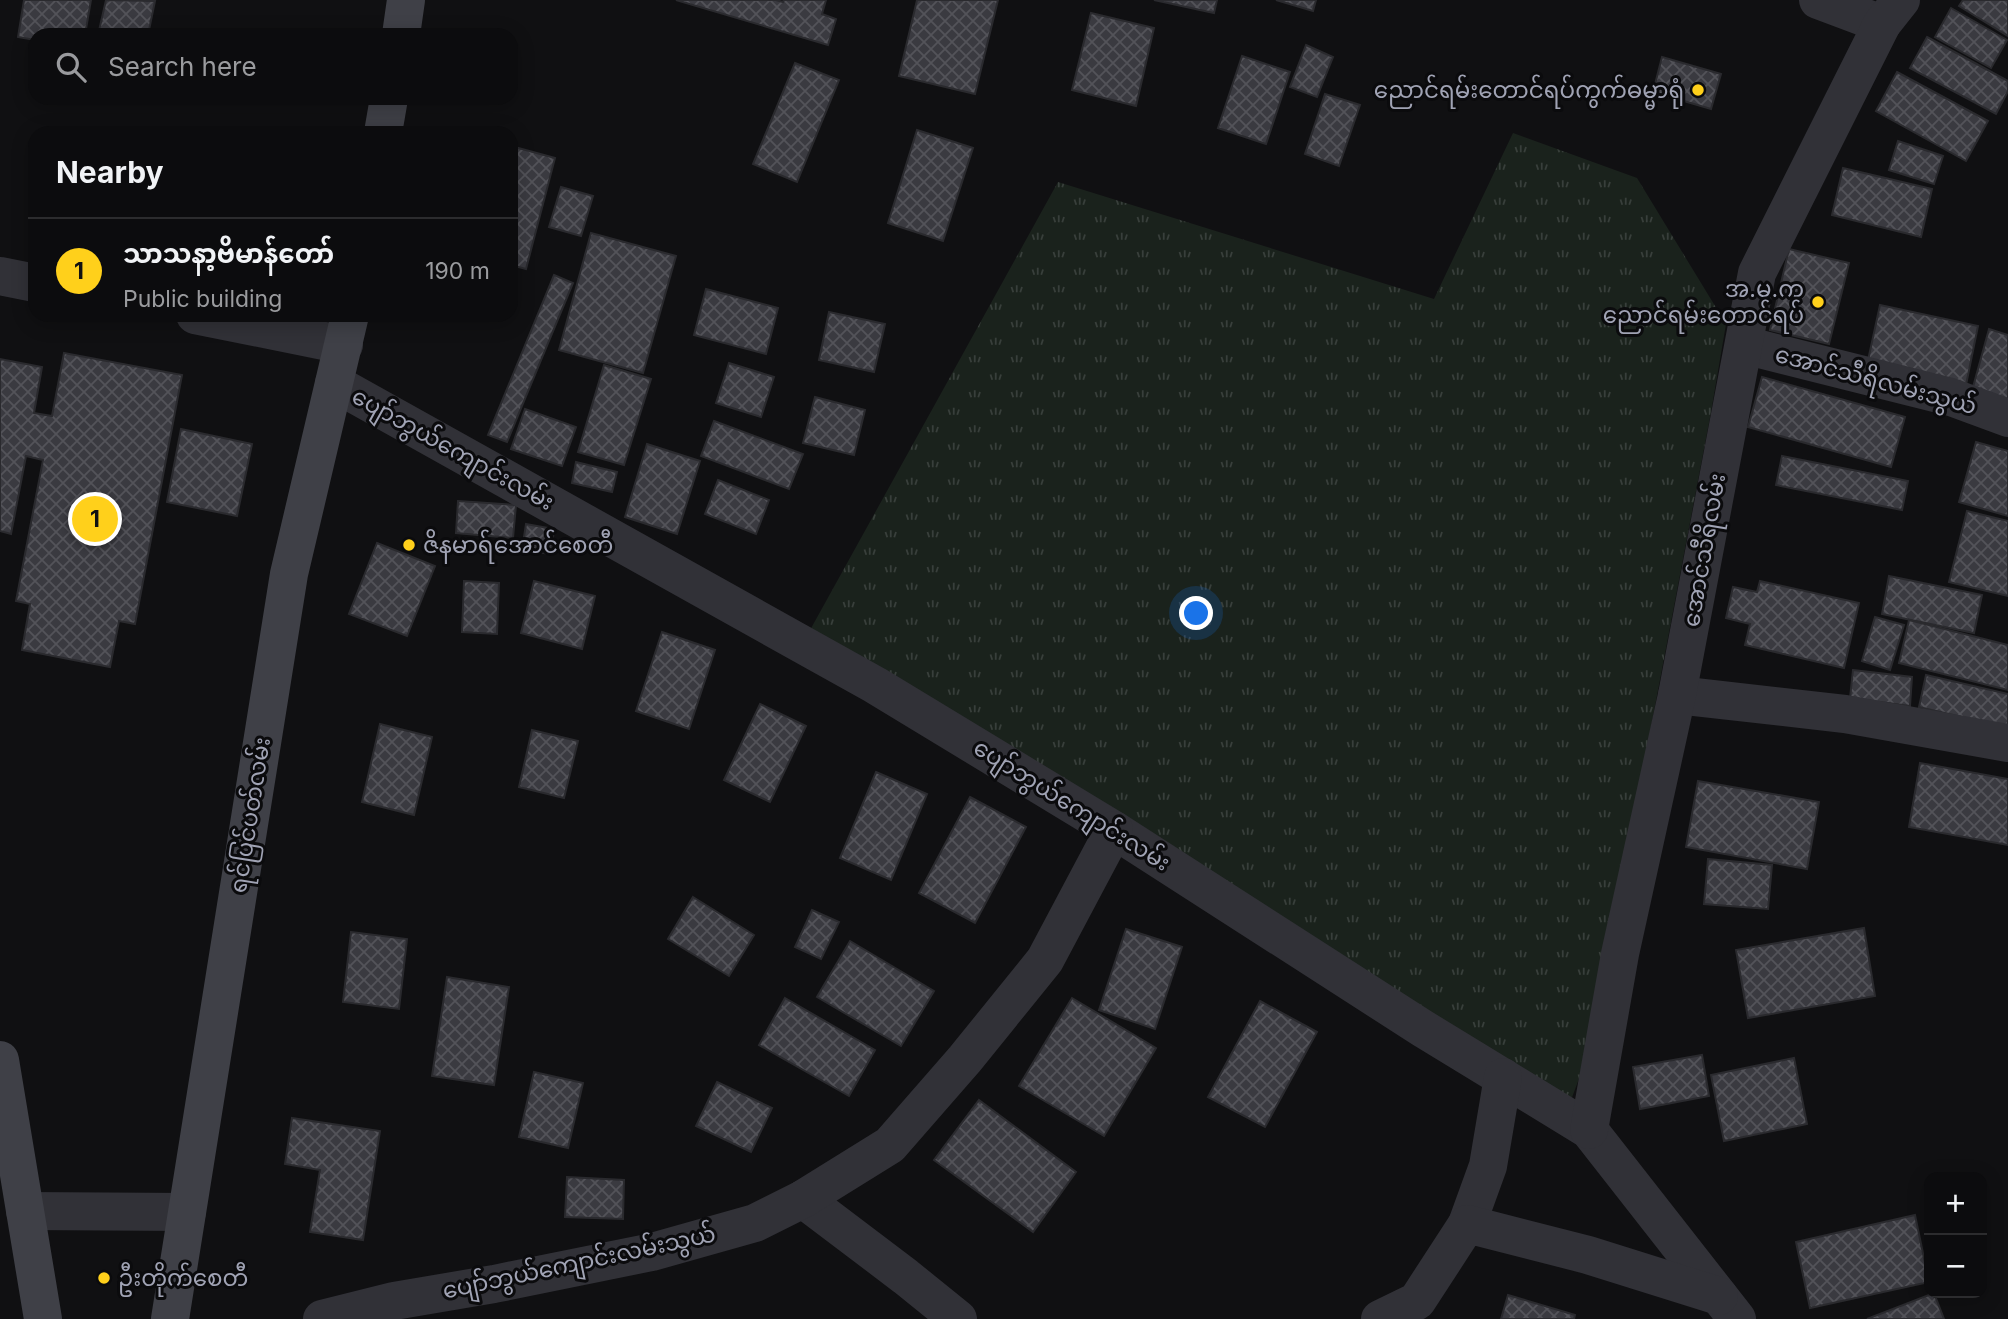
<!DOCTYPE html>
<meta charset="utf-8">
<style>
:root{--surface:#0c0c0e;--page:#1a1a1c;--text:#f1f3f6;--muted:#9a9b9e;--line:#2c2c2e;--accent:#ffd01b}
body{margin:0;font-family:Inter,"Noto Sans Myanmar",sans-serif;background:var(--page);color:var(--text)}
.controls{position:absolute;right:21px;bottom:21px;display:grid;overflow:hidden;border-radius:14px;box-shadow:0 4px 18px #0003}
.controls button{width:63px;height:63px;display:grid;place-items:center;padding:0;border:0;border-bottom:2px solid var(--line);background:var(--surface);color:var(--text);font:35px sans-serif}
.you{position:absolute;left:1197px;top:614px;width:24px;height:24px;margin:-18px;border:5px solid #fff;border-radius:50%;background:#1a73e8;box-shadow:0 0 0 10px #1a73e833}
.badge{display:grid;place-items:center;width:46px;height:46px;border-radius:50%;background:var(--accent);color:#111;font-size:23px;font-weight:700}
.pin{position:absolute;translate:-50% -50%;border:4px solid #fff;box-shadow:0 2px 7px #0006}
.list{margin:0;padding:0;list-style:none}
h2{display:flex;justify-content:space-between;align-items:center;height:91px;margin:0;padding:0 28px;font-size:30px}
h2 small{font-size:23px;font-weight:400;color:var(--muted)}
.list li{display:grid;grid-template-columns:46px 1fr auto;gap:21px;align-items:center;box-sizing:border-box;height:105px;padding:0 28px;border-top:2px solid var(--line)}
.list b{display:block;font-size:26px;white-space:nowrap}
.list p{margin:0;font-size:23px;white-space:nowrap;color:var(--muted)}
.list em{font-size:23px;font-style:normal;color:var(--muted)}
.icon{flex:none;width:38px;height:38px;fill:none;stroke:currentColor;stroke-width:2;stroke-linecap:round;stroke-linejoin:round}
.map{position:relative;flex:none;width:2008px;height:1319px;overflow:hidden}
.search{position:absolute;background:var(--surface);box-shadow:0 4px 18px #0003;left:28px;top:28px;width:490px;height:77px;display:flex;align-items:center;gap:18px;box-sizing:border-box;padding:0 24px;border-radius:21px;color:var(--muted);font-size:26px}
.panel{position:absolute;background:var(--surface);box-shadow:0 4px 18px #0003;left:28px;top:126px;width:490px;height:196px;border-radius:21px}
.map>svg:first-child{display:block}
.grass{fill:url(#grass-tufts)}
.building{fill:url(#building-cross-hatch);stroke:#2a2a2e;stroke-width:2}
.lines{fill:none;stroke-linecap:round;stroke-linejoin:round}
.street{stroke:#313137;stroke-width:38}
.secondary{stroke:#3f4047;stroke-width:38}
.poi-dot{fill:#ffd01b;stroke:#0b0b0d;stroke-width:2.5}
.labels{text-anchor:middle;stroke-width:6;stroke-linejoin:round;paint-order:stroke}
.poi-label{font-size:23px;fill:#a0a3b4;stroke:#0b0b0d;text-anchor:end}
.street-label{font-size:23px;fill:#a0a3b4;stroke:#0b0b0d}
</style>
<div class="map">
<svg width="2008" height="1319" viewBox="0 0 2008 1319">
<defs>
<pattern id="grass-tufts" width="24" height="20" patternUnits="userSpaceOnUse" patternTransform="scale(1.75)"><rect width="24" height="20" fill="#1a221c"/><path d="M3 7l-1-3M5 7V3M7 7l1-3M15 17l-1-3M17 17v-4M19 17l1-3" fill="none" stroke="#383f3b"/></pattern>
<pattern id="building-cross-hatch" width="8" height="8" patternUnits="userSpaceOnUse" patternTransform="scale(1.75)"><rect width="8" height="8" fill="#3a3a40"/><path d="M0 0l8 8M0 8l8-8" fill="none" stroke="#535359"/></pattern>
</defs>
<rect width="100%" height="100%" fill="#101012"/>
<path class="grass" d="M1513,133L1637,178L1726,324L1711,412L1589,1052L1571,1100L809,632L1058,182L1434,299Z"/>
<g class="building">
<path d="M24,0H91L85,35H35V40L18,37Z"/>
<path d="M106,0L155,1L148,35H98Z"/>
<path d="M676,0H776L783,2L784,0H826L822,14L836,19L828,45Z"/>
<path d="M917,0H998L975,94L899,76Z"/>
<path d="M1154,0H1217L1214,13Z"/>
<path d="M1276,0H1316L1313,11Z"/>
<path d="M1963,0H2008V36L1959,6Z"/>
<path d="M1951,8L2007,40L1991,68L1935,37Z"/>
<path d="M1091,13L1154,28L1136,106L1072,90Z"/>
<path d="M1927,37L2008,81V91L1996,114L1910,68Z"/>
<path d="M1306,45L1333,57L1317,97L1290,87Z"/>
<path d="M1242,56L1290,72L1266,144L1218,128Z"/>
<path d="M1662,57L1721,74L1711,109L1653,92Z"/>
<path d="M795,63L839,80L797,182L753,164Z"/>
<path d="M1897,72L1988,121L1966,161L1876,111Z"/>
<path d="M1325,94L1360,105L1339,166L1305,154Z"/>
<path d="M917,130L973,148L943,241L888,223Z"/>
<path d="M1898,141L1943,156L1934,184L1889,170Z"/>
<path d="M511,146L555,158L526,269L511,265Z"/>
<path d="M1843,168L1932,189L1921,237L1832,215Z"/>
<path d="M561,187L593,196L581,236L549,227Z"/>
<path d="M591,233L676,256L643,373L559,350Z"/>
<path d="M1789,249L1849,263L1829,344L1770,330Z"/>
<path d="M554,275L573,283L507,442L488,435Z"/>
<path d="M706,289L778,308L766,354L694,335Z"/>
<path d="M1880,305L1978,326L1966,385L1867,365Z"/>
<path d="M829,312L885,324L874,372L819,360Z"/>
<path d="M1989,329L2008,335V409L1970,398Z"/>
<path d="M64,353L182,375L135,624L119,621L110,667L22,650L30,604L16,601L43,460L26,456L11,534L0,531V359L42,367L34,413L52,416Z"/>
<path d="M729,363L774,377L761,417L716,403Z"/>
<path d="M604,365L651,379L624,465L578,452Z"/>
<path d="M1762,377L1905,417L1891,467L1748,427Z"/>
<path d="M815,397L865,410L854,455L803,443Z"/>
<path d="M525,409L576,427L562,466L511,449Z"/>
<path d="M714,421L803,454L789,489L701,456Z"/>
<path d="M181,429L252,444L237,516L167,502Z"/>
<path d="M1976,442L2008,451V516L1959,502Z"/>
<path d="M647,444L700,461L677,534L625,517Z"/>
<path d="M1782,456L1908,481L1902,510L1776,485Z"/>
<path d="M576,462L617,472L612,492L572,483Z"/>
<path d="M718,480L769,500L756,534L705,514Z"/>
<path d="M458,501L516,505L513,538L456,533Z"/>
<path d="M1967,511L2008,521V596L1949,582Z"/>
<path d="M526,524L554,529L551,554L522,550Z"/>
<path d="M377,543L435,566L407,636L349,614Z"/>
<path d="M1889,576L1982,595L1974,633L1882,614Z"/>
<path d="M464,581L499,583L497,634L462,632Z"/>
<path d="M534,581L595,596L582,649L521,633Z"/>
<path d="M1760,581L1859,603L1844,668L1745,645L1750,624L1726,618L1733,587L1757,592Z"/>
<path d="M1875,617L1904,625L1890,670L1862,661Z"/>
<path d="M1909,620L2008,645V690L1899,663Z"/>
<path d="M662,632L715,650L689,729L636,711Z"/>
<path d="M1853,670L1912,677L1910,706L1850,698Z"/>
<path d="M1926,675L2008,694V728L1919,707Z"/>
<path d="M760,704L806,726L770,802L724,780Z"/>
<path d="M380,724L432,737L414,815L362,802Z"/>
<path d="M532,730L578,741L564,798L519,787Z"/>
<path d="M1920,763L2008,779V845L1909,827Z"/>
<path d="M876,772L927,794L891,880L840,858Z"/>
<path d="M1698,781L1819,802L1807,869L1686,847Z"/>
<path d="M970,797L1026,827L975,923L919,893Z"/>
<path d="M1708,859L1772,865L1768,909L1704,904Z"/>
<path d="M693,897L754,935L729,976L668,939Z"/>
<path d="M812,910L839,922L821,959L795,947Z"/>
<path d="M1864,928L1875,996L1748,1018L1736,950Z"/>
<path d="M1126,929L1182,947L1155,1029L1099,1010Z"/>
<path d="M351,932L407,939L399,1009L343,1002Z"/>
<path d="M850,941L934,991L901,1046L817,997Z"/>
<path d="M447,977L509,987L494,1085L432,1076Z"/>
<path d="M785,998L875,1050L849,1096L759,1045Z"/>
<path d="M1072,998L1156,1048L1104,1136L1019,1086Z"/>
<path d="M1260,1001L1317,1032L1265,1127L1208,1097Z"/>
<path d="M1702,1055L1709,1096L1640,1109L1633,1067Z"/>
<path d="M1794,1058L1807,1124L1724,1141L1711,1075Z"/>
<path d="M534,1072L583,1083L568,1148L519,1137Z"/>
<path d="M717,1082L772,1108L751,1152L696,1126Z"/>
<path d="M979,1100L1076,1172L1033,1232L934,1160Z"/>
<path d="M292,1118L380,1131L363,1240L310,1232L320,1170L285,1164Z"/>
<path d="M567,1177L624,1180L623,1219L565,1217Z"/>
<path d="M1915,1215L1929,1282L1810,1308L1796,1242Z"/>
<path d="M1934,1293L1944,1319H1867Z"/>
<path d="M1508,1295L1575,1315L1574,1319H1501Z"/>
</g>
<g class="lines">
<g class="street">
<path d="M1818,0L1882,24"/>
<path d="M0,276L35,283"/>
<path d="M195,315L344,345"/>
<path d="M1744,345L1951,397L2008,418"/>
<path d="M334,383L875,685L1114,830L1422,1028L1589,1130L1737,1319"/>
<path d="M1677,695L1845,714L2008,743"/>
<path d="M1589,1130L1620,954L1677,695L1757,273L1882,24L1901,0"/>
<path d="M803,1199L906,1277L958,1319"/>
<path d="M25,1211L187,1212"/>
<path d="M1467,1224L1488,1166L1503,1077"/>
<path d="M322,1319L394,1301L494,1284L652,1252L755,1223L803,1199L890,1145L965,1059L1045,960L1114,830"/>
<path d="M1380,1319L1417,1301L1467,1224L1588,1255L1719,1296"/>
</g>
<g class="secondary">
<path d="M401,35L406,0"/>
<path d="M383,133L389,98"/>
<path d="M0,1060L43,1319"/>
<path d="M170,1319L289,574L350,315"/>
</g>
</g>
<g class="poi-dot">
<circle cx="1698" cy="90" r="7"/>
<circle cx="1818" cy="302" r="7"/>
<circle cx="409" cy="545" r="7"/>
<circle cx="104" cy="1278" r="7"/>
</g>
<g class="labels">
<g class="poi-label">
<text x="1684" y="98">ညောင်ရမ်းတောင်ရပ်ကွက်ဓမ္မာရုံ</text>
<text x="1804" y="297">အ.မ.က<tspan x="1804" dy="26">ညောင်ရမ်းတောင်ရပ်</tspan></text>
<text x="423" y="553" text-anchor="start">ဇိနမာရ်အောင်စေတီ</text>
<text x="118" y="1286" text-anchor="start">ဦးတိုက်စေတီ</text>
</g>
<g class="street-label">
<text transform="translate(1876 380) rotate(15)" y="8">အောင်သီရိလမ်းသွယ်</text>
<text transform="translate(453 449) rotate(29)" y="8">ပျော်ဘွယ်ကျောင်းလမ်း</text>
<text transform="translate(1704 550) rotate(-80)" y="8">အောင်သီရိလမ်း</text>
<text transform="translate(1072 805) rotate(32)" y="8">ပျော်ဘွယ်ကျောင်းလမ်း</text>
<text transform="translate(250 815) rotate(-81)" y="8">ရင်ပြင်ပတ်လမ်း</text>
<text transform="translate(579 1262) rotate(-12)" y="8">ပျော်ဘွယ်ကျောင်းလမ်းသွယ်</text>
</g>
</g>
</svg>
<div class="controls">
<button>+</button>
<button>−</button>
</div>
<div class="you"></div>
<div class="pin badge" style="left:95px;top:519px">1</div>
<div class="search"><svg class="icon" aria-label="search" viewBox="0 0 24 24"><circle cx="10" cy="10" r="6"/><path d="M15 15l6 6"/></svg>Search here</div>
<section class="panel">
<h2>Nearby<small></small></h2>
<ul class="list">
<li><span class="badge">1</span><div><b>သာသနာ့ဗိမာန်တော်</b><p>Public building</p></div><em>190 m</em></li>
</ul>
</section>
</div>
